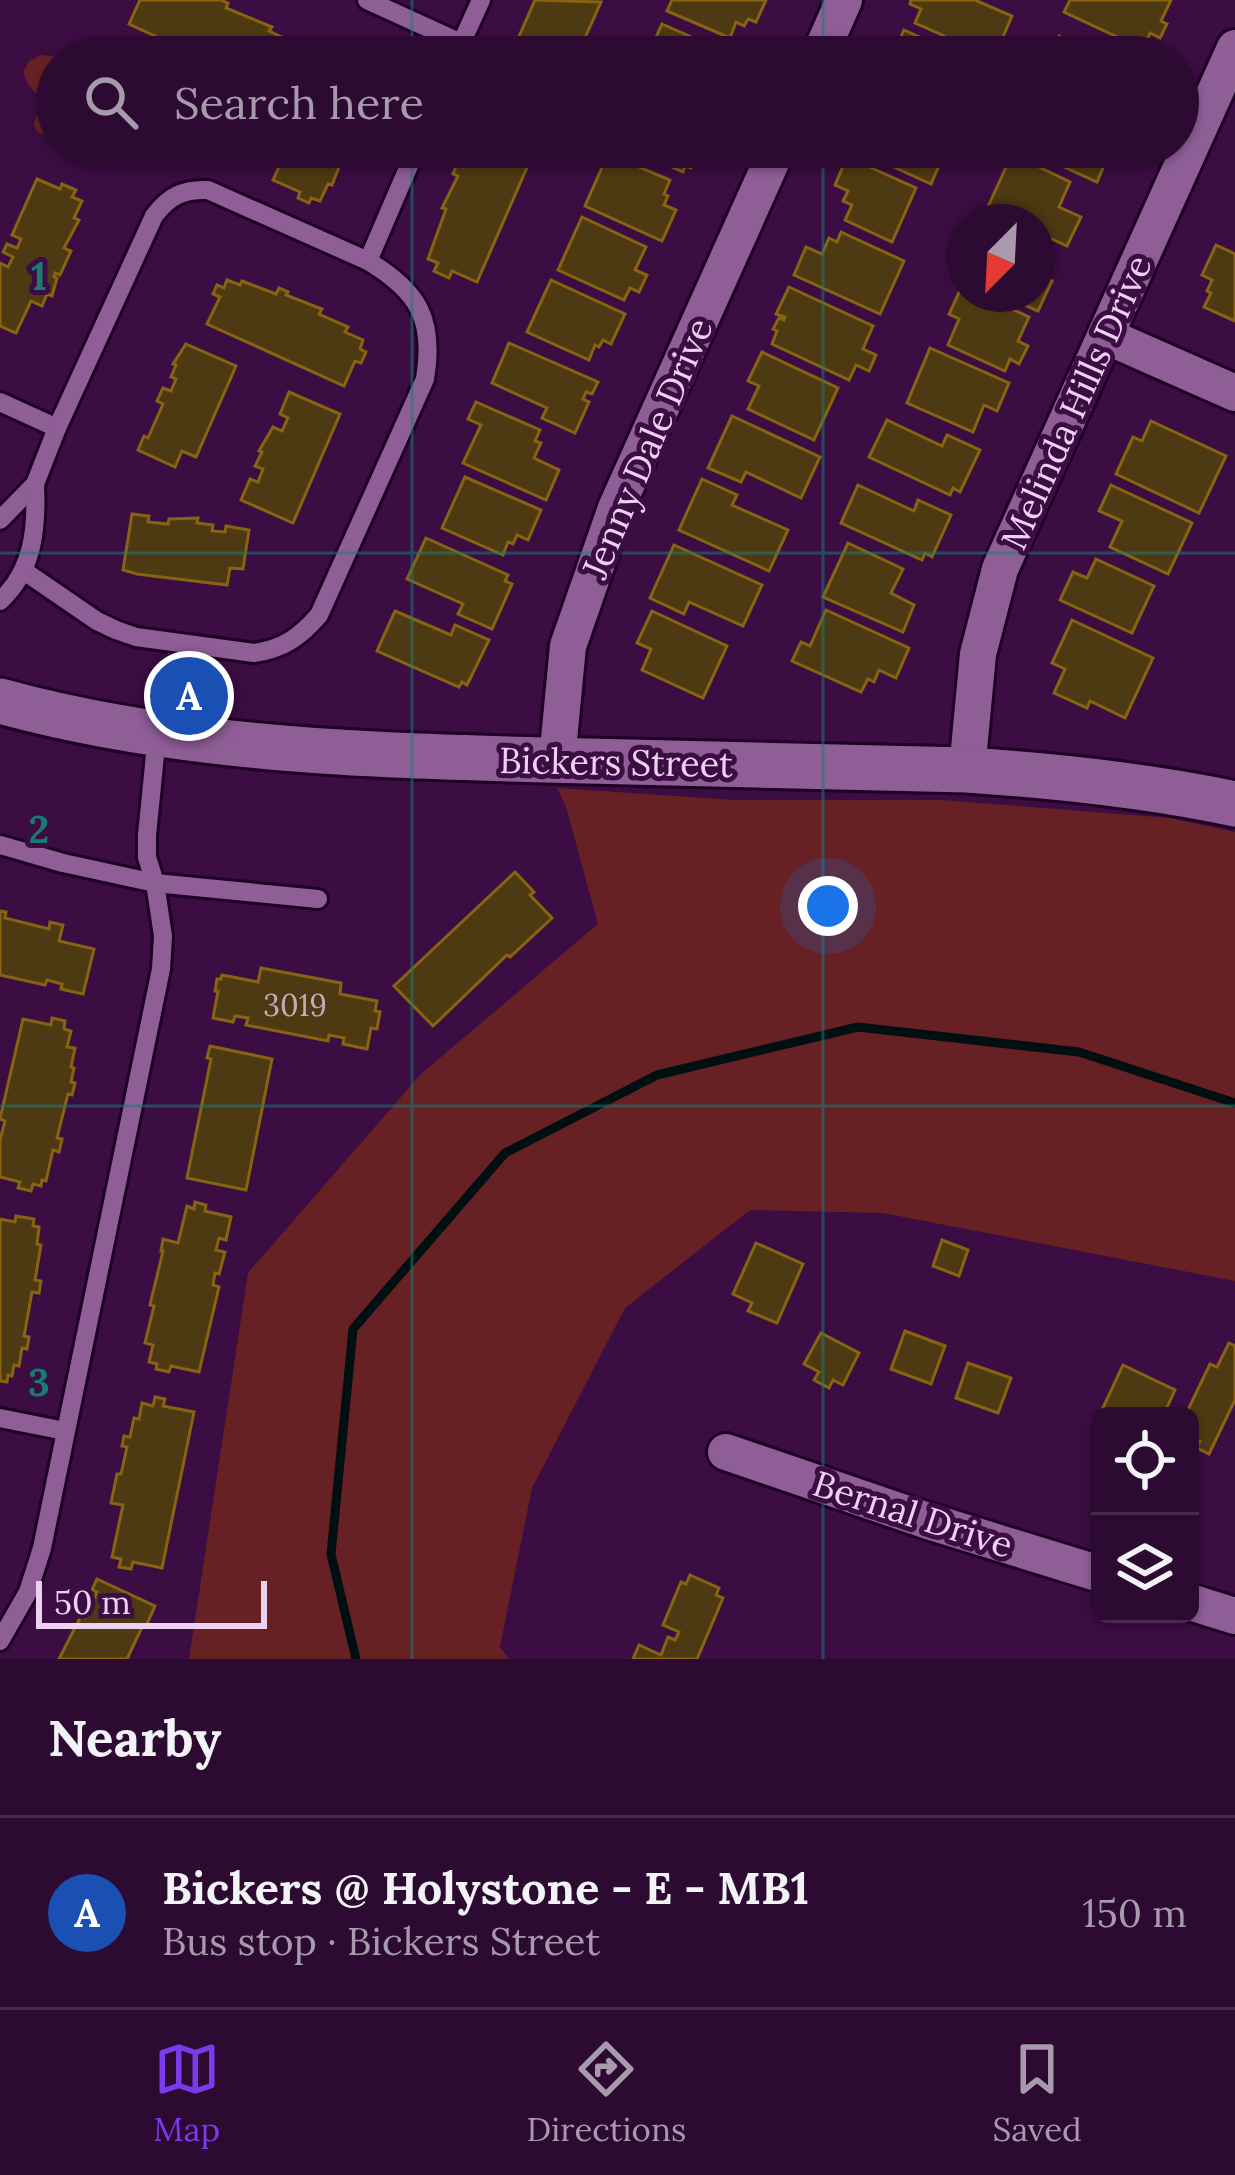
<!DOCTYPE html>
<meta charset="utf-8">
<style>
:root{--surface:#2c0a32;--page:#34133a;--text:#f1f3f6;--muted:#a69aac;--line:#482b4d;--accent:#7c3aed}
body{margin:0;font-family:Lora,serif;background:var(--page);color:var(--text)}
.controls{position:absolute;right:36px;bottom:36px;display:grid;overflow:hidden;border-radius:18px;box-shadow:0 3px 9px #0004}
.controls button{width:108px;height:108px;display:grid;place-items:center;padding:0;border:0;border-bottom:3px solid var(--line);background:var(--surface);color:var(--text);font:60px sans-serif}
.compass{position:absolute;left:947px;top:204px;width:108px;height:108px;border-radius:50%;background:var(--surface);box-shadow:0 3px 9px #0004;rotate:204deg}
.scale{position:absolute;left:36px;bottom:30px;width:231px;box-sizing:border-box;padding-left:12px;border:6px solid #edd1f1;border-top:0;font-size:33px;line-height:42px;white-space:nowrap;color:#edd1f1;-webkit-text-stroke:9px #3b0d42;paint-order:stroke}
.you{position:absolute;left:828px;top:906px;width:42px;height:42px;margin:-30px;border:9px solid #fff;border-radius:50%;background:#1a73e8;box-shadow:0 0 0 18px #1a73e833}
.badge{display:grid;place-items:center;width:78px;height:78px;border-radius:50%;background:var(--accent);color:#fff;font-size:39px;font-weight:700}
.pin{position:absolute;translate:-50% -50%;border:6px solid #fff;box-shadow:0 3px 12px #0006}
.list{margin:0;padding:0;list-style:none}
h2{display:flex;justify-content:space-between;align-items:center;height:156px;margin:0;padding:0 48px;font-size:51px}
h2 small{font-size:39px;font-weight:400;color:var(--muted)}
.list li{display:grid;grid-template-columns:78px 1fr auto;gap:36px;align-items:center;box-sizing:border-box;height:192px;padding:0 48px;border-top:3px solid var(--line)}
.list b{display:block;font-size:45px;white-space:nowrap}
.list p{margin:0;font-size:39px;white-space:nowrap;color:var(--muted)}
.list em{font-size:39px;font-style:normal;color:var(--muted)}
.icon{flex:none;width:66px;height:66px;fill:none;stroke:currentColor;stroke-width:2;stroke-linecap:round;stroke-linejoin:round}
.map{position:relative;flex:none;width:1235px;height:1659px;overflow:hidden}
.search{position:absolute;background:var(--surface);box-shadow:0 3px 9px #0004;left:36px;right:36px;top:36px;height:132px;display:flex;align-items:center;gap:30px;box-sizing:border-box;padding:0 42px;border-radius:66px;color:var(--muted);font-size:45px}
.sheet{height:348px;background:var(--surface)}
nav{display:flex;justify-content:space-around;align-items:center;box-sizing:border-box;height:168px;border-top:3px solid var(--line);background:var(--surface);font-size:33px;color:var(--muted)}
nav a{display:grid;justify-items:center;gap:6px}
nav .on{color:var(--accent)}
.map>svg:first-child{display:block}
.green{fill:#672124}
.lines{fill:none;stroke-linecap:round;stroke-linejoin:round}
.stream{stroke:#001012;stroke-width:9}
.building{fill:#4e3a12;stroke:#886310;stroke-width:3}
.service-casing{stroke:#1d0023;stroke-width:24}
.minor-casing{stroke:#1d0023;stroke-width:42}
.tertiary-casing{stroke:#1d0023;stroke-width:51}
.service{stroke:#8f5e97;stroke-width:18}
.minor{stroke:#8f5e97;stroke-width:36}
.tertiary{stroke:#8f5e97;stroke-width:45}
.grid{fill:none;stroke:#1a7b75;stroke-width:3;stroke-opacity:0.55}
.labels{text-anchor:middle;stroke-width:10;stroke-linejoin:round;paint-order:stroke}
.number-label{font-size:30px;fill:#c5abb9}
.street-label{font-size:36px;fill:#edd1f1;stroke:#3b0d42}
.grid-label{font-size:39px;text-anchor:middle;font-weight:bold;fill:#1a7b75;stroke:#3b0d42;stroke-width:10;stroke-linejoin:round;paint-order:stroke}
</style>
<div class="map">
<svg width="1235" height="1659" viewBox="0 0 1235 1659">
<rect width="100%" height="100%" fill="#3b0d42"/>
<g class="green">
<path d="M41,55L57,57V130L42,134L37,132L34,124C47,83 34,104 23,72L29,61Z"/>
<path d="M557,788L735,800H942L1170,818L1235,832V1281L883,1213L750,1210L625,1308L532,1488L500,1647L509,1659H189L248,1273L421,1074L598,924L566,807Z"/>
</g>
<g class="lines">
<path class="stream" d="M356,1659L331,1554L353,1329L505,1153L657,1075L858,1027L1079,1052L1235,1103"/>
</g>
<g class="building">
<path d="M140,0H221L228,3L226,8L272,27L269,31L288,40L284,49L289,51L286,57H211L213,54L188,42L185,50L129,24Z"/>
<path d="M535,0L601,2L581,47L585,48L581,57H510Z"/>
<path d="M672,0H766L756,22L748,19L744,26L736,22L730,38L667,11Z"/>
<path d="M911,0H975L1012,16L994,57H992L915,23L921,9L910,4Z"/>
<path d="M1070,0H1171L1161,21L1167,24L1160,38L1150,33L1143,49L1064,12Z"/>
<path d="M662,24L705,43L699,57H647Z"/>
<path d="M904,30L965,57H892Z"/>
<path d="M1059,36L1104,57H1049Z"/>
<path d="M334,42L361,55L364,48L375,52L373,57H328Z"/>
<path d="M288,147H354L352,151L346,149L332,185L328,184L320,201L311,198L309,203L298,198L300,192L273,180Z"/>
<path d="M472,147H536L477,282L452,271L449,278L434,271L438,263L428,259L446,209L442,208L458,176L453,174L457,164L463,167Z"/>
<path d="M626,147H703L691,168L685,166L683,172Z"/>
<path d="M850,147H947L931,184Z"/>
<path d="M1020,147H1094L1109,154L1097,182Z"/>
<path d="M608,154L670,180L664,194L668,196L664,205L676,210L662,241L585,206Z"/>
<path d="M1012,154L1070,182L1059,207L1081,217L1067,246L1037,232V222H1015L987,209Z"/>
<path d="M847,157L916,188L892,242L845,220L852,205L843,201L848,191L835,185Z"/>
<path d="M37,179L60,189L62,184L76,190L72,197L82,201L74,218L79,220L64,248L71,251L60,275L55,273L54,277L57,278L52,296L47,294L42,306L31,301L16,333L0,326V263L8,267L13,257L3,252L7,244L17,248L21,239L12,235Z"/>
<path d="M582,217L646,247L635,270L647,275L639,292L630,288L624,300L558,270Z"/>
<path d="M841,232L904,261L880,314L794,275L806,247L822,254L829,238L837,242Z"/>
<path d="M1216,245L1235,254V321L1204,307L1211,293L1207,291L1212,280L1202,275Z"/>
<path d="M1037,246L1052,252L1041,276L1052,281L1038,311L999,294H1037Z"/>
<path d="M227,280L240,285L242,281L276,294L279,288L288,292L286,295L322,309L319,314L348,327L345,332L363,340L360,349L366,352L361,363L355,361L344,386L207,324L220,297L213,294L217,285L224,288Z"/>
<path d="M551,280L625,314L611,344L603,340L599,347L595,345L589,360L527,332Z"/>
<path d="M962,286L965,288V294H979L1029,317L1018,341L1028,346L1019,364L1010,359L1005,371L948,345L959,319L949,314Z"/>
<path d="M789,287L873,326L863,349L876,355L869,371L856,365L849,380L772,344L777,331L773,329L779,318L784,320L785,317L776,314Z"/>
<path d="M509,343L598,382L592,394L586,392L583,399L589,402L575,433L542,418L547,408L492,383Z"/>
<path d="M186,344L236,366L196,457L182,451L175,467L138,450L144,436L148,438L163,404L157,401L163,388L171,391L176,379L171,377L176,365L173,364Z"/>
<path d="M930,348L1009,383L997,411L984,405L973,432L907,403Z"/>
<path d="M762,352L838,388L814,440L748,409L759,386L748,381Z"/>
<path d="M289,392L340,414L293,523L241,500L250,479L258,482L263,469L255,466L262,452L259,451L273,427L282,431L288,418L280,414Z"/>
<path d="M476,402L540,430L535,441L541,443L534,458L559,470L546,500L463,463L481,425L468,419Z"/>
<path d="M732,416L820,457L801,498L746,472L741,482L708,468Z"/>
<path d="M887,420L942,446L947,435L980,450L960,492L953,488L950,495L869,457Z"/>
<path d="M1151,421L1226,456L1199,513L1116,474L1133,437L1142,441Z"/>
<path d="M465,477L541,510L528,540L517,535L513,544L508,542L503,555L442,528Z"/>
<path d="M702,479L737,495L732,505L788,530L769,571L679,530Z"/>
<path d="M858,485L914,511L918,500L951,515L932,557L925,553L922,560L841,523Z"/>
<path d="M1111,485L1192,523L1168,574L1110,547L1122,521L1099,511Z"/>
<path d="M132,514L149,516L148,522L168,524L169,519L198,518L197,523L213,525L212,531L225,532L226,526L249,530L243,569L230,568L227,585L137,574L123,570Z"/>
<path d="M426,538L508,575L505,581L512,584L492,629L458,614L463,604L407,579Z"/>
<path d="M848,543L903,569L891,593L914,605L903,632L823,597Z"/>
<path d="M674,545L762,585L743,626L689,602L684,614L650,598Z"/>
<path d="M1096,559L1154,586L1132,633L1060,600L1073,572L1087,578Z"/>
<path d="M826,610L909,648L896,678L879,670L874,682L868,679L861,692L792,661L801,642L810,646Z"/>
<path d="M395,611L451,635L455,625L489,640L467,685L462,682L459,687L377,651Z"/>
<path d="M652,611L727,646L703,698L642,670L651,649L637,643Z"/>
<path d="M1072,620L1153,658L1125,718L1090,701L1087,708L1054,693L1065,669L1052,663Z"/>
<path d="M515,872L534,892L530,895L552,918L510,957L507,955L433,1026L394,986Z"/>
<path d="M0,911L6,912L5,918L49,929L50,922L63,925L59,941L94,949L83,994L61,989L62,984L47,980L45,985L0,975Z"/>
<path d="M261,968L341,983L340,994L377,1001L375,1011L380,1012L377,1029L371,1028L367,1049L343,1044L344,1038L329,1035L328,1041L246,1025L248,1018L235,1016L233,1022L213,1018L218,991H215L217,979H221L222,975L258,982Z"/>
<path d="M52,1018L65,1021L64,1029L71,1031L67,1047L75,1048L71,1067L74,1068L71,1082L75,1083L72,1095L68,1094L57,1138L62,1139L59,1152L53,1150L46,1181L42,1180L41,1186L33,1184L31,1191L18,1188L20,1182L0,1177V1140L5,1121L0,1119L23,1019L51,1025Z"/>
<path d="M210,1046L272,1059L246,1190L187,1178L211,1059L207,1058Z"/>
<path d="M195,1202L206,1205L205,1211L231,1217L226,1240L219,1238L216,1250L225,1252L219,1274L215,1273L213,1285L219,1287L199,1372L171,1366L169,1372L156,1369L157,1364L149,1362L153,1345L145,1343L154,1306L150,1305L163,1251H161L163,1239L178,1243L187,1206L194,1209Z"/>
<path d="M16,1216L34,1219L33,1226L39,1227L37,1244L41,1245L35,1280L41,1281L39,1293L32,1292L24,1336L29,1337L27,1349L22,1348L19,1366L14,1365L12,1376L8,1375L7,1382L0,1381V1219L15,1222Z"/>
<path d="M942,1240L968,1250L959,1276L933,1266Z"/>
<path d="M756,1243L803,1264L777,1323L748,1311L752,1303L733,1294Z"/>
<path d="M905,1331L945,1346L931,1384L891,1369Z"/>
<path d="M821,1333L859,1353L843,1385L833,1380L829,1388L814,1380L819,1372L804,1364Z"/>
<path d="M1229,1343L1235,1346V1400L1209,1454L1197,1448L1200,1441L1190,1437V1416H1185L1210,1364L1217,1367Z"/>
<path d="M968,1363L1011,1378L998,1413L956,1398Z"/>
<path d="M1123,1365L1175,1390L1163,1416L1100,1414Z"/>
<path d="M155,1397L165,1399L163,1406L194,1412L162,1568L133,1562L131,1569L119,1567L121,1559L112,1557L123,1505L111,1503L117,1474H121L127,1447L122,1446L124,1436L130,1437L134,1418L139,1419L142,1403L153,1406Z"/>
<path d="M690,1575L719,1588L716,1595L723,1598L697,1659H633L639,1645L661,1655L668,1637L675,1640L679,1632L663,1625L681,1582L686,1584Z"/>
<path d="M97,1579L155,1606L146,1626L143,1625L127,1659H59L81,1616L85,1618L97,1592L92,1590Z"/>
</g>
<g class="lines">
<g class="service-casing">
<g id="service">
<path d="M367,0L461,43"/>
<path d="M455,57L481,0"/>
<path d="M0,402L57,428L35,484L0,520"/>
<path d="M57,428L154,216C169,196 183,189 208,190L368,261L417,147"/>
<path d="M24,571L97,621L116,630L136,637L254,653C283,649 300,637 319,615L425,379C435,319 418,291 368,261"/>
<path d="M0,601C34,570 37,527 35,484"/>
<path d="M0,845L63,863L155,883L318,899"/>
<path d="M0,1418L65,1431"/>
<path d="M0,1641L28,1592L42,1548L161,969L163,936L155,883L147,857V835L157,735"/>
</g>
</g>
<g class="minor-casing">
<g id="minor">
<path d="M819,57L844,0"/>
<path d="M1106,336L1235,393"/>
<path d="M557,760L568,646L616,508L778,147"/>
<path d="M967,770L978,654L1000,569L1235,48"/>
<path d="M726,1452L928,1521L1100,1574"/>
<path d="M1190,1602L1235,1616"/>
</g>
</g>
<g class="tertiary-casing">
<path id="tertiary" d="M0,701C178,750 362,755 545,760C686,763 826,767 967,770C1057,776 1146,785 1235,804"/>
</g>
<use href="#service" class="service"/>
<use href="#minor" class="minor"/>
<use href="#tertiary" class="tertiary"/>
</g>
<path class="grid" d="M412,0V57M823,0V57M412,147V1659M823,147V1659M0,553H1235M0,1106H1235"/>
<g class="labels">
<g class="number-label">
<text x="295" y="1016">3019</text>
</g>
<g class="street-label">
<text transform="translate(1076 402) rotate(-66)" y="13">Melinda Hills Drive</text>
<text transform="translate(647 448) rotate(-67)" y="13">Jenny Dale Drive</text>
<text transform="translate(616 762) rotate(1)" y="13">Bickers Street</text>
<text transform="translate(913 1514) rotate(18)" y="13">Bernal Drive</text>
</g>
</g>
<g class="grid-label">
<text x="39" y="290">1</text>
<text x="39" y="843">2</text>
<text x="39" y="1396">3</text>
</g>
</svg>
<div class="controls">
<button><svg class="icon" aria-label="locate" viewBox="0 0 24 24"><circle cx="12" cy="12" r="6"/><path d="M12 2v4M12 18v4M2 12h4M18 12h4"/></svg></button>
<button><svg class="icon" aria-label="layers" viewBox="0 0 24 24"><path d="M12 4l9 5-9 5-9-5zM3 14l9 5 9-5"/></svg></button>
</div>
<svg class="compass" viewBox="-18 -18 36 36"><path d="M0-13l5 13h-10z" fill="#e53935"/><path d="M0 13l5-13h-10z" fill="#a69aac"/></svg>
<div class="scale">50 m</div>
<div class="you"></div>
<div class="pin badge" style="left:189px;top:696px;background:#1a4fb4">A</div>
<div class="search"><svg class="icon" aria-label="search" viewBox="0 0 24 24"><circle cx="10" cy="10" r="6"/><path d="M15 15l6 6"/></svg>Search here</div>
</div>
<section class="sheet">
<h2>Nearby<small></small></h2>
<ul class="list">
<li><span class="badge" style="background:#1a4fb4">A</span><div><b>Bickers @ Holystone - E - MB1</b><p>Bus stop · Bickers Street</p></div><em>150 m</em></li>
</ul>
</section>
<nav>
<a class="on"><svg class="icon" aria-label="map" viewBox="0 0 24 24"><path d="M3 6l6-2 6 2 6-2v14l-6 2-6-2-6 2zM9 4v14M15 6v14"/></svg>Map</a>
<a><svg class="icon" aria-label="directions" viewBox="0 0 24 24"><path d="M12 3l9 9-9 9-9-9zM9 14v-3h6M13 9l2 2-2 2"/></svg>Directions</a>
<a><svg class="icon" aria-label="saved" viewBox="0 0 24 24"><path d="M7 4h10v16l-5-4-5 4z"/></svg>Saved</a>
</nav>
